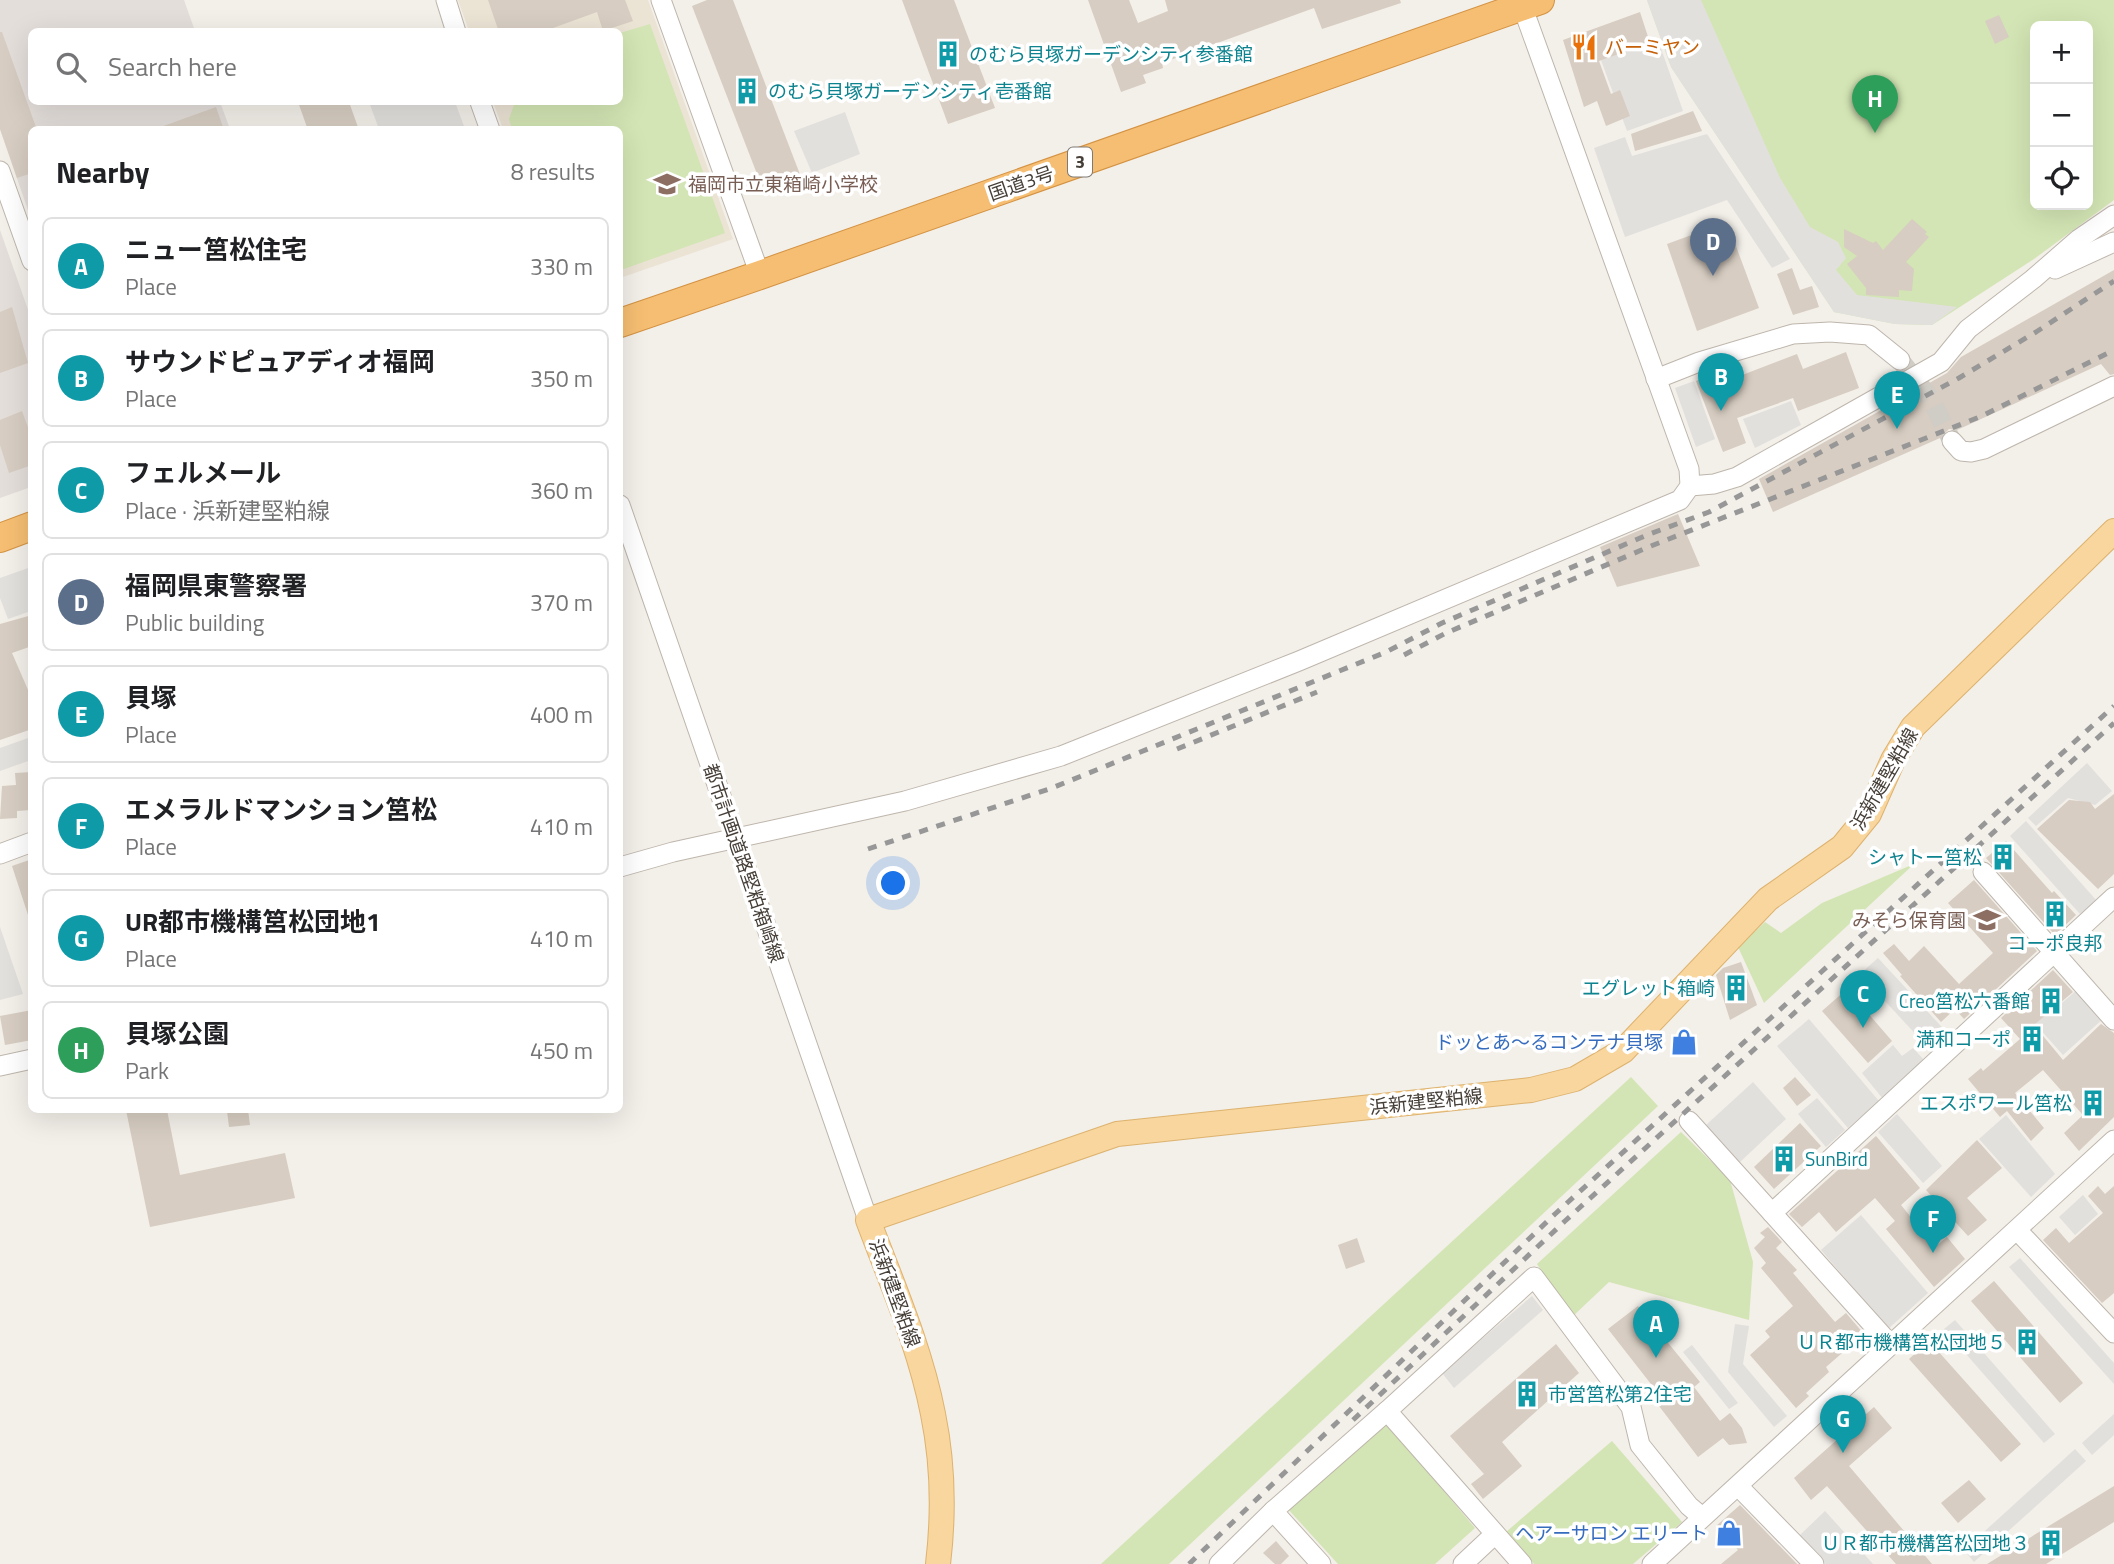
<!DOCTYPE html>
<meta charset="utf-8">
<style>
:root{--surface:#fff;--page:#f6f6f6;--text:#202124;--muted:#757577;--line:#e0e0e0;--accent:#ed3426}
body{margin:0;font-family:"Titillium Web","Noto Sans JP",sans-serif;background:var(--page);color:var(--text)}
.controls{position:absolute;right:21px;top:21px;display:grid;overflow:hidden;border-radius:10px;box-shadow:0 7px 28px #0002}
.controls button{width:63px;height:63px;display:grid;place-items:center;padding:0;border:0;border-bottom:2px solid var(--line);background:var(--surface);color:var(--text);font:35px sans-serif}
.you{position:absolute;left:894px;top:884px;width:24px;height:24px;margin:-18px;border:5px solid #fff;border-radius:50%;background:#1a73e8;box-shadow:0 0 0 10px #1a73e833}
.badge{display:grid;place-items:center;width:46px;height:46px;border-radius:50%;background:var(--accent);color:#fff;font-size:23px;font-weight:700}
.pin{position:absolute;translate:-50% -58px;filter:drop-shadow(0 2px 4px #0008)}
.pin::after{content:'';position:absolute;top:37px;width:24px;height:21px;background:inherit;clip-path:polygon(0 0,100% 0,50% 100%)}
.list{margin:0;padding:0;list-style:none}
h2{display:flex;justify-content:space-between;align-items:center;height:91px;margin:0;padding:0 28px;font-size:30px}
h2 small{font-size:23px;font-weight:400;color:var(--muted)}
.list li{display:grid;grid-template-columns:46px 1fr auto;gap:21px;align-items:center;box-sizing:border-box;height:98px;margin:0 14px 14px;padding:0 14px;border:2px solid var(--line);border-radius:10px}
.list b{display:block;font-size:26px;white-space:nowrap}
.list p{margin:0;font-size:23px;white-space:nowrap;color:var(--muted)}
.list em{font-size:23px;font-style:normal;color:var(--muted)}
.icon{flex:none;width:38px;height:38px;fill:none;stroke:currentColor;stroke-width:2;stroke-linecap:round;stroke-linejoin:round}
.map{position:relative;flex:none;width:2114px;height:1564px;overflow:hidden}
.search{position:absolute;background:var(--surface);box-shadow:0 7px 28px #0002;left:28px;top:28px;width:595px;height:77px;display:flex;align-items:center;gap:18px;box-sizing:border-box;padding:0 24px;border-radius:10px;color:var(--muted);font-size:26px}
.panel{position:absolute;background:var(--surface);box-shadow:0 7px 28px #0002;left:28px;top:126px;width:595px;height:987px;border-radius:10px}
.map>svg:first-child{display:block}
.industrial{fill:#e3deda}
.education{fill:#ebe3d4}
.green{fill:#d3e5b4;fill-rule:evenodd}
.parking{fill:#e2e0dd}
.building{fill:#d7cdc2}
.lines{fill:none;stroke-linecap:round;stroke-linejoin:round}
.minor-tunnel{stroke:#d0ccc6;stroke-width:19;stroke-dasharray:19 10;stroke-linecap:butt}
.minor-casing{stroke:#beb6ac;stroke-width:21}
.major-casing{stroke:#ddb26e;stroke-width:26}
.highway-casing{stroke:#d49242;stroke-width:30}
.minor{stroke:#fff;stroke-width:19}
.major{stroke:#f8d69d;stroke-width:24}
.highway{stroke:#f5be72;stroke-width:28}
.rail{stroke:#979797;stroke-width:5;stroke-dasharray:9 9;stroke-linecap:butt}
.labels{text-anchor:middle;stroke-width:7;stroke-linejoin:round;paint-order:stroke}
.shield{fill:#fff;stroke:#7e7974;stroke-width:2}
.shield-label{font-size:18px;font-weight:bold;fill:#463f38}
.food-label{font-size:19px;fill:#c56008;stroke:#fff;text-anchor:start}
.culture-label{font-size:19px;fill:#0d838f;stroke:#fff;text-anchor:end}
.street-label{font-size:19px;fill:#463f38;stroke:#fff}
.education-label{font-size:19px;fill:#785e54;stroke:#fff;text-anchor:start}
.shop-label{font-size:19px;fill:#366cbe;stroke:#fff;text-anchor:end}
</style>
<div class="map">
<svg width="2114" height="1564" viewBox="0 0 2114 1564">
<rect width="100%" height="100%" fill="#f3efe9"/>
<g class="industrial">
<path d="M0,0H184L195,31L32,32V102H220L230,129L32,130L31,219L0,129Z"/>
<path d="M0,230L32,321L31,487L0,498Z"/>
</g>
<path class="education" d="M458,0H648L733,239L620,278V130L503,129L493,102H620V32L469,31Z"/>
<g class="green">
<path d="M1647,0H2114V200L2034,259L1932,325L1895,324L1834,312L1671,67ZM2035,26H2088V205H2035Z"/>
<path d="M650,24L725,233L621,270L620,130L512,129L509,119L515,102H620V33Z"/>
<path d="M1914,864L1764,1003L1738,947L1765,922L1781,933L1822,903Z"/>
<path d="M1631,1077L1658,1106L1169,1564H1101Z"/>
<path d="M1681,1132L1730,1180L1753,1262L1749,1320L1609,1282L1572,1317L1537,1264Z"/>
<path d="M1384,1420L1475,1528L1435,1564H1338L1287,1508Z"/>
<path d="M1612,1441L1682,1522L1633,1564H1534L1506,1532Z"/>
</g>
<g class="parking">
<path d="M1647,0H1701L1780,178L1810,227L1838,242L1846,258L1836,270L1857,295L1957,307L1932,325L1895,324L1834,312L1671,67Z"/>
<path d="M1658,40L1683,111L1627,131L1601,60Z"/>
<path d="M369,102H455L465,129H379Z"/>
<path d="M845,112L860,154L812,173L794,131Z"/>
<path d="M1707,134L1790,259L1772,268L1727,200L1625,237L1594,148L1625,137L1632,156Z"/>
<path d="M1694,381L1715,439L1696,447L1675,388Z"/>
<path d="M1791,401L1801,425L1755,448L1743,419Z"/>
<path d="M31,567V611L8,619L0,598V578Z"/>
<path d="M31,737V760L0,771V748Z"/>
<path d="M2087,763L2112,791L2095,805L2068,798L2036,826L2028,818Z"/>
<path d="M2026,821L2097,901L2080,914L2010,836Z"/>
<path d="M0,927L23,994L0,1000Z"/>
<path d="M1878,958L1951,1037L1933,1053L1860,974Z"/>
<path d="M2025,989L2048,1015L2078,989L2104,1018L2063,1055L2014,1000Z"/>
<path d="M1809,1019L1879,1101L1848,1128L1777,1046Z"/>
<path d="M1893,1045L1902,1056L1913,1048L1924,1060L1883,1099L1862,1073Z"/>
<path d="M1753,1082L1786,1119L1739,1163L1706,1125Z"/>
<path d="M1817,1098L1845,1130L1826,1147L1798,1114Z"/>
<path d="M1897,1114L1942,1166L1923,1183L1878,1132Z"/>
<path d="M2006,1115L2055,1174L2031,1197L1979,1139Z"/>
<path d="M2083,1195L2098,1214L2075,1235L2059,1217Z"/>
<path d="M1861,1215L1928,1293L1888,1329L1821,1250Z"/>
<path d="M2020,1258L2114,1363V1384L2009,1267Z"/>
<path d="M1532,1296L1543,1310L1454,1388L1442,1373Z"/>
<path d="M1955,1320L2055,1434L2044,1443L1944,1329Z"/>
<path d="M1735,1324L1749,1326L1743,1364L1787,1416L1774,1427L1728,1372Z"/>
<path d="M1692,1345L1738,1403L1729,1409L1683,1352Z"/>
<path d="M2114,1414V1435L2092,1455L2082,1443Z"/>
<path d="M2075,1449L2086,1461L1974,1562L1964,1550Z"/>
<path d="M1825,1511L1873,1564H1826L1799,1536Z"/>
</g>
<g class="building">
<path d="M488,0H625L633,21L603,31L597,12L542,32H499Z"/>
<path d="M707,0H733L801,177L764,192L692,6Z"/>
<path d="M902,0H954L995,108L948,124Z"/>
<path d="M1088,0H1129L1138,23L1168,11L1165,0H1400L1401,3L1322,29L1314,8L1162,63L1163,68L1143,75L1146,83L1121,92Z"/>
<path d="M1640,12L1650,43L1599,61L1611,94L1620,90L1630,116L1606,126L1597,101L1584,107L1563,40Z"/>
<path d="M1999,15L2009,37L1995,44L1985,21Z"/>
<path d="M0,32H2L37,130H32V173L17,178L0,129Z"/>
<path d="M298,102H349L359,130H308Z"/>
<path d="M216,107L224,130H159L158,128Z"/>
<path d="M1693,111L1702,131L1635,151L1631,134Z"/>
<path d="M1912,219L1927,232L1925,234L1929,237L1906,262L1914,269L1912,291L1899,290V297L1866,295V288L1847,264L1857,256L1844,247V229L1873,243L1876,241L1883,250Z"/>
<path d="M1727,222L1759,308L1697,331L1667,244Z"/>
<path d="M1792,268L1800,290L1812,286L1819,307L1793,315L1777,274Z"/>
<path d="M2114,270V374L2110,375L2101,364L1957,430L1949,429L1940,438L1773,512L1759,479L1947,373L1961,357Z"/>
<path d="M12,307L28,363L0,373V312Z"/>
<path d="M1846,352L1859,388L1798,411L1793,398L1737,418L1746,443L1723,452L1696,381L1720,371L1724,382L1797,354L1803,369Z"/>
<path d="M22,411L32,438V465L9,473L0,445V420Z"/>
<path d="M1678,514L1700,566L1617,587L1600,547Z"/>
<path d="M32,615V646L12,653L32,699V729L0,740V624Z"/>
<path d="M32,772V810L17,811V818L0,819L2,786L16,785L15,773Z"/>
<path d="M2114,794V874L2098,889L2037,829L2069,800L2090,802L2095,809Z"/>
<path d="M2006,841L2052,893L2054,891L2076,915L2055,935L1986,858Z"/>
<path d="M32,859V917L29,918L12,866Z"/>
<path d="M1974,880L2037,951L1964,1019L1955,1009L1941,1022L1900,976L1902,975L1883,953L1894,944L1909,961L1924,946L1959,984L1993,953L1948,903Z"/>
<path d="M1741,962L1757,1005L1730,1020L1716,975L1723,968Z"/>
<path d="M2053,970L2073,992L2034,1025L2063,1060L2101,1024L2114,1033V1117L2079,1151L2064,1133L2083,1115L2043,1070L2015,1093L2044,1128L2031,1141L2007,1111L2000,1117L1968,1079L1981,1068L1983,1071L2020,1039L2001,1018Z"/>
<path d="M1847,989L1892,1041L1868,1063L1822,1011Z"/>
<path d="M32,1010V1040L5,1045L0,1016Z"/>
<path d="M1795,1077L1811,1095L1797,1106L1783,1088Z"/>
<path d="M126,1110H167L180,1175L285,1153L295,1198L150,1227Z"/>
<path d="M238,1110H248L250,1125L229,1127L227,1111Z"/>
<path d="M1800,1123L1821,1146L1774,1189L1754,1167Z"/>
<path d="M1876,1136L1920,1188L1901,1205L1935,1247L1947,1237L1965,1259L1934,1287L1886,1229L1895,1221L1875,1198L1836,1232L1819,1212L1802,1227L1789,1214Z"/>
<path d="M1977,1140L2002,1168L1967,1198L1987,1220L1968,1236L1926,1190Z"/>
<path d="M2098,1186L2105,1194L2114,1186V1293L2102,1303L2043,1240L2056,1228L2069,1243L2103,1213L2088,1196Z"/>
<path d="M1768,1227L1782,1242L1776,1248L1797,1270L1793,1273L1835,1322L1846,1313L1864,1334L1826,1367L1829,1372L1806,1393L1809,1396L1796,1408L1750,1355L1770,1337L1765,1331L1793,1306L1761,1268L1766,1263L1754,1248L1765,1237L1760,1233Z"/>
<path d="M1357,1238L1365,1262L1346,1269L1338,1245Z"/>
<path d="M1994,1281L2083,1383L2060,1403L1971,1301Z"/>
<path d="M1638,1306L1700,1382L1694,1387L1720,1421L1730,1413L1742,1428L1747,1443L1729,1445L1723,1438L1698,1457L1659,1406L1665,1402L1608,1329Z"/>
<path d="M1929,1341L2021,1444L2001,1462L1909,1359Z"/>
<path d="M1556,1344L1579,1373L1502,1442L1522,1466L1483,1499L1471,1484L1484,1474L1450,1436Z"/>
<path d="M1874,1407L1892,1428L1849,1466L1932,1564H1896L1827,1486L1811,1500L1794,1478Z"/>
<path d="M1969,1480L1986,1499L1958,1523L1941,1503Z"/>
<path d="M2114,1486V1522L2046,1564H1987Z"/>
<path d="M1740,1505L1797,1564H1721L1738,1550L1716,1526Z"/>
<path d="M1276,1541L1289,1556L1281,1564H1275L1263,1553Z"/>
</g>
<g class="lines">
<path class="minor-tunnel" d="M1900,360L1930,398L1952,441"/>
<g class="minor-casing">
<g id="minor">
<path d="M446,0L456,32"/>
<path d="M661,0L760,275"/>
<path d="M480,102L490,130"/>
<path d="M0,171L32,261"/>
<path d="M2055,269L2114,242"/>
<path d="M1656,379L1699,362L1793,334L1830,332L1869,335L1900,360"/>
<path d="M1952,441L1961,451L1971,452L1984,449L2114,386"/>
<path d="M1690,486L1714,484L1737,477L1941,362L1968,329L2033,279L2079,239L2114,215"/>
<path d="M620,505L868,1220"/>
<path d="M0,854L32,842"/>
<path d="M620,867L673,852L905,801L1061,756L1299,661L1680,500L1690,486L1689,469L1520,0"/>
<path d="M1983,872L2114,1020"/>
<path d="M0,1066L32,1059"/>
<path d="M1689,1121L1772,1213L2114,897"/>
<path d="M1772,1213L1891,1345"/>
<path d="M2017,1230L2114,1333"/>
<path d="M1738,1486L1814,1564"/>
<path d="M1219,1564L1273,1511"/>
<path d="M1321,1564L1273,1511L1387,1411"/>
<path d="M1463,1564L1495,1534"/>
<path d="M1522,1564L1387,1411L1534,1277L1631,1407L1640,1445L1689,1506L1702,1517"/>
<path d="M1652,1564L2114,1140"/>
</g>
</g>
<g class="major-casing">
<path id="major" d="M938,1564C944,1514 943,1463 933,1414C920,1347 892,1284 868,1220L1117,1134L1531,1090L1575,1079L1623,1051L1768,899L1842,847L1869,814L1893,760L1913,727L2114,531"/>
</g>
<g class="highway-casing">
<g id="highway">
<path d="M620,323L760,275L1540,0"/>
<path d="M0,538L32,526"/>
</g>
</g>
<use href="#minor" class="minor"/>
<use href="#major" class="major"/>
<use href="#highway" class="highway"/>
<g class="rail">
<path d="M1404,655L1446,633L1651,546L1982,416L2114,350"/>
<path d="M1177,749L1317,692"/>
<path d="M868,849L1052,788L1386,652L1442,623L1647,535L1709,512L1959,378L2036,332L2114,281"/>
<path d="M1353,1420L1565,1221L2114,723"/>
<path d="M1189,1564L1555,1214L2114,706"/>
</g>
</g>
<defs>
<g id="restaurant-bare" transform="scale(2.1)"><path d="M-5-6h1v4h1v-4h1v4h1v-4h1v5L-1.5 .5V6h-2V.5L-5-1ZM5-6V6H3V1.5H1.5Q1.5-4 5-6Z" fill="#e8710a" stroke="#fff" stroke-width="2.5" paint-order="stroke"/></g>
<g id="building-bare" transform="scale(2.1)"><path d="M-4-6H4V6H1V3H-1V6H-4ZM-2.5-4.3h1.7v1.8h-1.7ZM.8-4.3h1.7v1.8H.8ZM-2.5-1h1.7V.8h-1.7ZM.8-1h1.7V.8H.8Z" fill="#0f9aa8" stroke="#fff" stroke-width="2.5" paint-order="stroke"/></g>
<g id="school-bare" transform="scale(2.1)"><path d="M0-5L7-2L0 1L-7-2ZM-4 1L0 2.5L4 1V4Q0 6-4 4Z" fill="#8d6e63" stroke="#fff" stroke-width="2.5" paint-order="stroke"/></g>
<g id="shop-bare" transform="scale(2.1)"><path d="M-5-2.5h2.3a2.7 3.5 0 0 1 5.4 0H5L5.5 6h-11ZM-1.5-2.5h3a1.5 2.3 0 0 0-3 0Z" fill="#3f7fe0" stroke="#fff" stroke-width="2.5" paint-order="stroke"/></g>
</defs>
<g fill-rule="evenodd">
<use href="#restaurant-bare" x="1584" y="47"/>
<use href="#building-bare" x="948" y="54"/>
<use href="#building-bare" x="747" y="91"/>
<use href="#school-bare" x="667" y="184"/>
<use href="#building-bare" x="2003" y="857"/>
<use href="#building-bare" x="2055" y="914"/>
<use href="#school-bare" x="1987" y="920"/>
<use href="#building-bare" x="1736" y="988"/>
<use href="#building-bare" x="2051" y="1001"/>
<use href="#building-bare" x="2032" y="1039"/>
<use href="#shop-bare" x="1684" y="1042"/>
<use href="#building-bare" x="2093" y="1103"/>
<use href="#building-bare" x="1784" y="1159"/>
<use href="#building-bare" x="2027" y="1342"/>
<use href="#building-bare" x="1527" y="1394"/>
<use href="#shop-bare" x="1729" y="1533"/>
<use href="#building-bare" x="2051" y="1543"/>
</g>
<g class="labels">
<rect class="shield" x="1068" y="147.5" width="24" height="29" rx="5"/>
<g class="shield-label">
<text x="1080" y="168">3</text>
</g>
<g class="food-label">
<text x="1605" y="54">バーミヤン</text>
</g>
<g class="culture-label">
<text x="969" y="61" text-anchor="start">のむら貝塚ガーデンシティ参番館</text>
<text x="768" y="98" text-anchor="start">のむら貝塚ガーデンシティ壱番館</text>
<text x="1982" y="864">シャトー筥松</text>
<text x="2055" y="950" text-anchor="middle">コーポ良邦</text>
<text x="1715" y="995">エグレット箱崎</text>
<text x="2030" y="1008">Creo筥松六番館</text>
<text x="2011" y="1046">満和コーポ</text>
<text x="2072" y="1110">エスポワール筥松</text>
<text x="1805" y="1166" text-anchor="start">SunBird</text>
<text x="2006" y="1349">ＵＲ都市機構筥松団地５</text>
<text x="1548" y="1401" text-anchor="start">市営筥松第2住宅</text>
<text x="2030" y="1550">ＵＲ都市機構筥松団地３</text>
</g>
<g class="street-label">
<text transform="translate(1021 183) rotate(-19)" y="7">国道3号</text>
<text transform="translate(1884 779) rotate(-60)" y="7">浜新建堅粕線</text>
<text transform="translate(744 863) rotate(71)" y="7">都市計画道路堅粕箱崎線</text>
<text transform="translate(1426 1101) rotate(-6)" y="7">浜新建堅粕線</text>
<text transform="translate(895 1293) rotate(70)" y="7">浜新建堅粕線</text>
</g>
<g class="education-label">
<text x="688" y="191">福岡市立東箱崎小学校</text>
<text x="1966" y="927" text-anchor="end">みそら保育園</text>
</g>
<g class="shop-label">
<text x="1663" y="1049">ドッとあ～るコンテナ貝塚</text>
<text x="1708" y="1540">ヘアーサロン エリート</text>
</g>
</g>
</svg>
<div class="controls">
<button>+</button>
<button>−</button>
<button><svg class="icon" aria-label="locate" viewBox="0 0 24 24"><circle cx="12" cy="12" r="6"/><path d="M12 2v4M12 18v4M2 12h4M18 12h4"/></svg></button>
</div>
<div class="you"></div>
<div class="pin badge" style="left:1656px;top:1358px;background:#0f9aa8">A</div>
<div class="pin badge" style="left:1721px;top:411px;background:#0f9aa8">B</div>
<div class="pin badge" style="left:1863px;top:1028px;background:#0f9aa8">C</div>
<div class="pin badge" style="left:1713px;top:276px;background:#5c6f8a">D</div>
<div class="pin badge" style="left:1897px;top:429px;background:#0f9aa8">E</div>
<div class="pin badge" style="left:1933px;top:1253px;background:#0f9aa8">F</div>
<div class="pin badge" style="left:1843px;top:1453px;background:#0f9aa8">G</div>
<div class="pin badge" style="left:1875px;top:133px;background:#2e9e5b">H</div>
<div class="search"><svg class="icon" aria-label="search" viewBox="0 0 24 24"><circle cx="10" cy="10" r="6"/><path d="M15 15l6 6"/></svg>Search here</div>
<section class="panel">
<h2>Nearby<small>8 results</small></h2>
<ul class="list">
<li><span class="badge" style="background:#0f9aa8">A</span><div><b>ニュー筥松住宅</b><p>Place</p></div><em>330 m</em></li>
<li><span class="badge" style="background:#0f9aa8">B</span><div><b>サウンドピュアディオ福岡</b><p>Place</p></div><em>350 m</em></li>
<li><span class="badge" style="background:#0f9aa8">C</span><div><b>フェルメール</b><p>Place · 浜新建堅粕線</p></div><em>360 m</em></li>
<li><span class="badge" style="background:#5c6f8a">D</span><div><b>福岡県東警察署</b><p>Public building</p></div><em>370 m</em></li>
<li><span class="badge" style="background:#0f9aa8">E</span><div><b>貝塚</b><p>Place</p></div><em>400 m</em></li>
<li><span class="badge" style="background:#0f9aa8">F</span><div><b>エメラルドマンション筥松</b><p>Place</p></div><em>410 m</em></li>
<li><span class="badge" style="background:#0f9aa8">G</span><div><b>UR都市機構筥松団地1</b><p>Place</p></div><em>410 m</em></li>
<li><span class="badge" style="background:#2e9e5b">H</span><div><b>貝塚公園</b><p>Park</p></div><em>450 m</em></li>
</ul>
</section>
</div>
